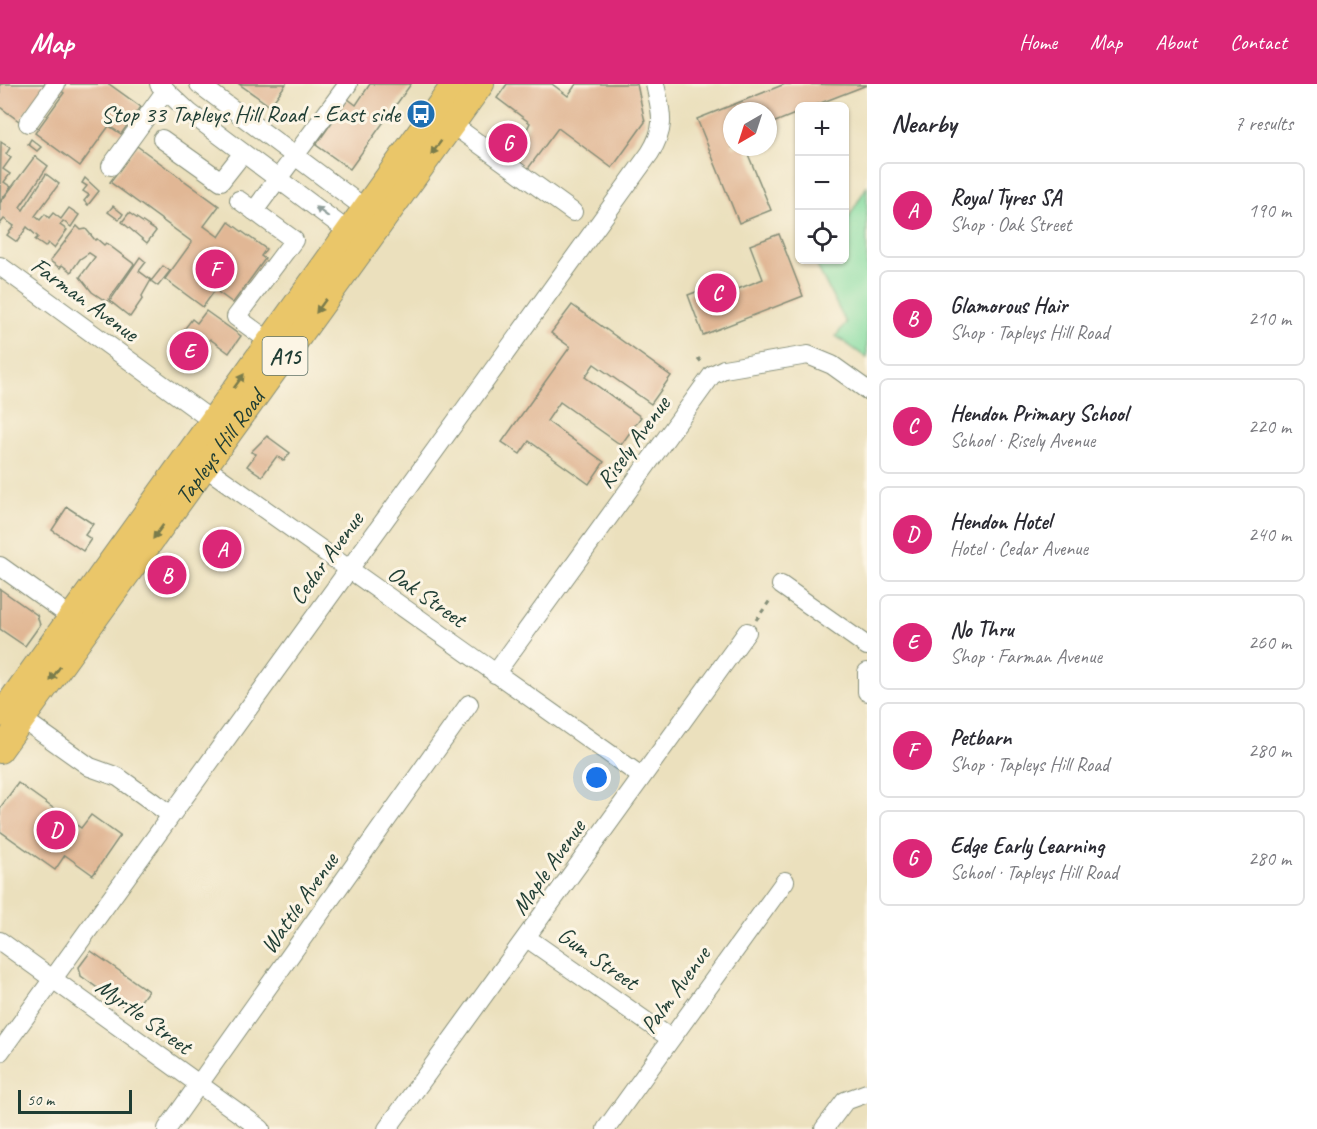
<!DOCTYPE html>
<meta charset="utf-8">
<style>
:root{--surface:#fff;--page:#f2f2f3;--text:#2b2b33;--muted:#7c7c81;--line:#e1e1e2;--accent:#db2777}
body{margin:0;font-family:Caveat,sans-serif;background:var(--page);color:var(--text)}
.controls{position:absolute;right:18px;top:18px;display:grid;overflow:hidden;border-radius:9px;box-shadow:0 2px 4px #0004}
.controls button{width:54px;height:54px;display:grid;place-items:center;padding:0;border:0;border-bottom:2px solid var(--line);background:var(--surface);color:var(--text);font:30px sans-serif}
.compass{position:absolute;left:723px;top:18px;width:54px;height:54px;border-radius:50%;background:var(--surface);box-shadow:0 2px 4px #0004;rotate:219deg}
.scale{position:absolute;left:18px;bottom:15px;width:114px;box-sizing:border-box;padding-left:6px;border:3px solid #1f3d34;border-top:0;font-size:16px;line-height:21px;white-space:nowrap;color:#1f3d34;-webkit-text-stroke:4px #fcf5e5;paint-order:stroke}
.you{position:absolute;left:597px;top:694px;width:21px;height:21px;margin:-15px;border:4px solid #fff;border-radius:50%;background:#1a73e8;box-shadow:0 0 0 9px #1a73e833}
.badge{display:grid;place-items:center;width:39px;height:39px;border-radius:50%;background:var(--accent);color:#fff;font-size:20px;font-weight:700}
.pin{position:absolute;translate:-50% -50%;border:3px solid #fff;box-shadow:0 2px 6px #0006}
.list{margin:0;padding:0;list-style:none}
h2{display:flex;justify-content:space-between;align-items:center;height:78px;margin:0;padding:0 24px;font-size:26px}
h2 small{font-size:20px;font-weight:400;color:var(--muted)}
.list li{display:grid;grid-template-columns:39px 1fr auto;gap:18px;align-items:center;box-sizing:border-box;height:96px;margin:0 12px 12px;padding:0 12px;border:2px solid var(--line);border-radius:9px}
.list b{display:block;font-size:22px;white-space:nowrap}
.list p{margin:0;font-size:20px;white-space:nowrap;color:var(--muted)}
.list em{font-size:20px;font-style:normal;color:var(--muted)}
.icon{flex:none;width:33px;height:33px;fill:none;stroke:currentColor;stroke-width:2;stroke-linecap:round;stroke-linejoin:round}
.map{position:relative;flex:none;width:867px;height:1045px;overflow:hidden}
header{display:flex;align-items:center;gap:36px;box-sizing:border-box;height:84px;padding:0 30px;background:var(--accent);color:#fff}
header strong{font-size:28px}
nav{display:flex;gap:33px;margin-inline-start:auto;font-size:21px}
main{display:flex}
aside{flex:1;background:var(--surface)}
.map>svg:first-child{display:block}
.green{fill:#84dca1;stroke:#528c6a;stroke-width:1.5}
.building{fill:#e1b795}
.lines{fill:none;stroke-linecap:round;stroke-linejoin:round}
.minor-casing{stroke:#858e78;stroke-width:20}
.major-casing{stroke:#858e78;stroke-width:26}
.path{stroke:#858e78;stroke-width:3;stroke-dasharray:4.5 4.5;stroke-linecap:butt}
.minor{stroke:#fff;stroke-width:18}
.major{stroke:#eac669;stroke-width:24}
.oneway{fill:#7a7b4c}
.oneway2{fill:#8f9e9a}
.labels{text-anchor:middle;stroke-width:6;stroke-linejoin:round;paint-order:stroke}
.shield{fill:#fcf5e5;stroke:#617469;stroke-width:1.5}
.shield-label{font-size:22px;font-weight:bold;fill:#1f3d34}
.poi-label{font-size:24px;fill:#1f3d34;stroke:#fcf5e5;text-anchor:end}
.street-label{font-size:24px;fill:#1f3d34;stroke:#fcf5e5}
</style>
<header>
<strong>Map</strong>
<nav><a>Home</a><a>Map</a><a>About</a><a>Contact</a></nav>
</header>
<main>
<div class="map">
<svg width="867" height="1045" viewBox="0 0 867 1045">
<rect width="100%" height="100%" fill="#fcf5e5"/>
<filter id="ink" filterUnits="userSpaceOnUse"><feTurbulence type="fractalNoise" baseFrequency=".0167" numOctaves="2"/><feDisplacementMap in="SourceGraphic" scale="12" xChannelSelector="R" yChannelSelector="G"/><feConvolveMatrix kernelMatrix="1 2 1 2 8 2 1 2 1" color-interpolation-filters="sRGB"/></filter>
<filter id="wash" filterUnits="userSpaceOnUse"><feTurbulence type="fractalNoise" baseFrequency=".008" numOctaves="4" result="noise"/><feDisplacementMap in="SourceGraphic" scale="24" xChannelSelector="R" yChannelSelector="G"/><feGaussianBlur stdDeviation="1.35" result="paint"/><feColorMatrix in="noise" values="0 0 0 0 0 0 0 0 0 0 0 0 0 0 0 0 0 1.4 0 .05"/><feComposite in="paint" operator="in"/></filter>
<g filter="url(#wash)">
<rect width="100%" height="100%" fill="#ebe0bd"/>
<path class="green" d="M867,102V274L836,252L846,239L814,176H844L845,140Z"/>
<g id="blocks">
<g class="building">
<path d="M0,0H47L19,37L0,23Z"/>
<path d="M63,0H109L141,23L121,50L109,42L80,82L35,49L64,9L59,5Z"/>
<path d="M239,0H286L270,22Z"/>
<path d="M370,0H411L350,85L316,61L348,15L356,21Z"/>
<path d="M507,0H552L568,12L576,0H637L645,38L612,84L558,44L527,86L512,75L530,39L497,14Z"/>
<path d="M785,0L867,1L813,22H800V28L768,41V27H732V63H745L771,126L739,139L697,35Z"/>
<path d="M31,55L41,63L37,67L28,60Z"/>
<path d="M1,58L10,64L6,70L11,74L3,85L10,90L4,98L11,103L0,118Z"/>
<path d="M137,62L219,122L204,142L219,153L229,138L266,165L261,172L265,175L233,219L215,206L203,223L165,195L192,158L110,98Z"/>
<path d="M35,72L48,82L20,123L23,126L46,90L59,100L35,132L40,136L45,130L49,134L53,129L61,135L69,124L79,131L71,143L63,137L60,141L67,146L54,164L48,159L45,163L35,156L38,153L27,143L17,158L7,151L14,142L4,135L0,140V119Z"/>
<path d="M85,94L99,107L88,121L84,117L89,111L83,107L87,102L82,99Z"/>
<path d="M113,122L123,130L119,136L108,128Z"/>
<path d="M129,129L156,147L147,159L122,138Z"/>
<path d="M77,142L81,146L86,145L95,156L97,155L104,161L106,159L134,180L107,218L92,208L80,193L95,173L89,169L80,175L71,188L62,181L60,184L50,177Z"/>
<path d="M779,150L803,212L703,251L688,211L709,203L713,215L763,195L750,161Z"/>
<path d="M140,173L146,178L139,187L151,196L142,212L143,214L130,233L110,217Z"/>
<path d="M163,182L170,187L158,202L151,197Z"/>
<path d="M572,221L671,292L651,320L594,280L585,293L641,333L621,361L560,318L547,337L604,378L589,400L529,357L520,370L502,358L570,263L551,249Z"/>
<path d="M206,227L241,252L229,269L210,255L201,268L179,252L192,235L197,239Z"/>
<path d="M267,352L290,369L284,377L277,372L262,392L247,382L256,370L251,368Z"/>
<path d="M67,423L93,440L85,451L91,455L83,467L52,446Z"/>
<path d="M0,505L37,531L40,541L25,562L0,545Z"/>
<path d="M18,699L81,744L91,731L120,752L93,791L65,771L55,786L0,747V724Z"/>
<path d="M91,867L148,907L132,929L81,892L79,883Z"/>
</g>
</g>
</g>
<g filter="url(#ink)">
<use href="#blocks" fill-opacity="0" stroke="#858e78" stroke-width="1.5"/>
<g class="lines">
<g class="minor-casing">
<g id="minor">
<path d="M159,0L190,29L337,139L349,148H358"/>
<path d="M199,0L366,125L369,134"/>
<path d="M28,39L56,0"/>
<path d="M453,41L573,128"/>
<path d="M162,55L221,97L243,69"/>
<path d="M111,82L166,6"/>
<path d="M239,116L294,156L236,233L269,257"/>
<path d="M254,127L348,0"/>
<path d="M0,182L222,344"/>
<path d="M195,376L641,692"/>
<path d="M0,482L81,540"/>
<path d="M781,501L867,562"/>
<path d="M867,588V608"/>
<path d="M495,590L712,291L724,285L808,271L832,281L867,306"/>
<path d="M14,629L90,683L118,693L171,731"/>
<path d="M527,854L670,954"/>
<path d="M0,857L261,1045"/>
<path d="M0,968L650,69C667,42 661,29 655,0"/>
<path d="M167,1045L469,620"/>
<path d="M387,1045L747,548"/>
<path d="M606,1045L785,797"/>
<path d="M824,1045L845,1017L867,1009"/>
</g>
</g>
<g class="major-casing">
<g id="major">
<path d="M0,631L454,0"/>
<path id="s1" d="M0,667L482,0"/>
</g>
</g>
<g class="path">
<path d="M698,274L703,280"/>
<path d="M756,536L771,515"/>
</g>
<use href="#minor" class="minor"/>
<use href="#major" class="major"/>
</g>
<defs><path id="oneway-solid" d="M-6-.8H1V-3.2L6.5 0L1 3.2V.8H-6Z" transform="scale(1.5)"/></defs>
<g class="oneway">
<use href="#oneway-solid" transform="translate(436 64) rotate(126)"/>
<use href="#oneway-solid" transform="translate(321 222) rotate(126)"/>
<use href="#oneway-solid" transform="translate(239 297) rotate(-54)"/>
<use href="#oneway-solid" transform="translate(158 448) rotate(126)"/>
<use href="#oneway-solid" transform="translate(55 590) rotate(125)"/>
</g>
<use class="oneway2" href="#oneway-solid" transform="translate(322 128) rotate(-143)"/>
</g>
<defs>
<g id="bus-disc" transform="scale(1.5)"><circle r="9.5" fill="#1f6fb2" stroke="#fcf5e5"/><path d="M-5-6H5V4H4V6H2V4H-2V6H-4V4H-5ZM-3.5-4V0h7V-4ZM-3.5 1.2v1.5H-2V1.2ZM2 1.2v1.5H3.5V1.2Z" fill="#fff"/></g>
</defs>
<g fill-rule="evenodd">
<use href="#bus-disc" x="421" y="30"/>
</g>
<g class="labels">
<rect class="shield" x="262.5" y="253" width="45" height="38" rx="4.5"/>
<g class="shield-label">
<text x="285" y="280">A15</text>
</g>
<g class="poi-label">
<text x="400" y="38">Stop 33 Tapleys Hill Road - East side</text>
</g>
<g class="street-label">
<text transform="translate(85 215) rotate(36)" y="8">Farman Avenue</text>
<text transform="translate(633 358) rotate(-54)" y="8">Risely Avenue</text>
<text dy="8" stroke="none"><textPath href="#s1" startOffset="375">Tapleys Hill Road</textPath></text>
<text transform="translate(326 474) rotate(-54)" y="8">Cedar Avenue</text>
<text transform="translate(427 512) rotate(35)" y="8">Oak Street</text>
<text transform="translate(548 783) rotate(-55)" y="8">Maple Avenue</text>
<text transform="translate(299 819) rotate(-55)" y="8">Wattle Avenue</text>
<text transform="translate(598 874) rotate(35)" y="8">Gum Street</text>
<text transform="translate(675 906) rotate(-54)" y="8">Palm Avenue</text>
<text transform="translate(144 932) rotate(36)" y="8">Myrtle Street</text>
</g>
</g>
</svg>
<div class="controls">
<button>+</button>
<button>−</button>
<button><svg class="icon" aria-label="locate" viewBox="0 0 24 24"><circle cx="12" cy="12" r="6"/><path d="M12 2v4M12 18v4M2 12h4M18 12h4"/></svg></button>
</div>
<svg class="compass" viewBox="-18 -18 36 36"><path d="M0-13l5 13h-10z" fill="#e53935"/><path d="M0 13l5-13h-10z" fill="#7c7c81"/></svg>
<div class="scale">50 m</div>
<div class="you"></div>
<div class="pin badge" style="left:222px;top:465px">A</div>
<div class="pin badge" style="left:167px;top:491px">B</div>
<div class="pin badge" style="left:717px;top:209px">C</div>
<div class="pin badge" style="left:56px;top:746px">D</div>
<div class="pin badge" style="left:189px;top:267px">E</div>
<div class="pin badge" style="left:215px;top:185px">F</div>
<div class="pin badge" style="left:508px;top:59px">G</div>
</div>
<aside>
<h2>Nearby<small>7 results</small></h2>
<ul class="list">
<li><span class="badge">A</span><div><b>Royal Tyres SA</b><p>Shop · Oak Street</p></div><em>190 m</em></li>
<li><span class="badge">B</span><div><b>Glamorous Hair</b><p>Shop · Tapleys Hill Road</p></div><em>210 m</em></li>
<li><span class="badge">C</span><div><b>Hendon Primary School</b><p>School · Risely Avenue</p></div><em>220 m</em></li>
<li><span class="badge">D</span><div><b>Hendon Hotel</b><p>Hotel · Cedar Avenue</p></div><em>240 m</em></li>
<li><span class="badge">E</span><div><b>No Thru</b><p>Shop · Farman Avenue</p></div><em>260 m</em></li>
<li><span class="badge">F</span><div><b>Petbarn</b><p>Shop · Tapleys Hill Road</p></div><em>280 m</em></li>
<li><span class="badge">G</span><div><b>Edge Early Learning</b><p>School · Tapleys Hill Road</p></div><em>280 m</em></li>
</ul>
</aside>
</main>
